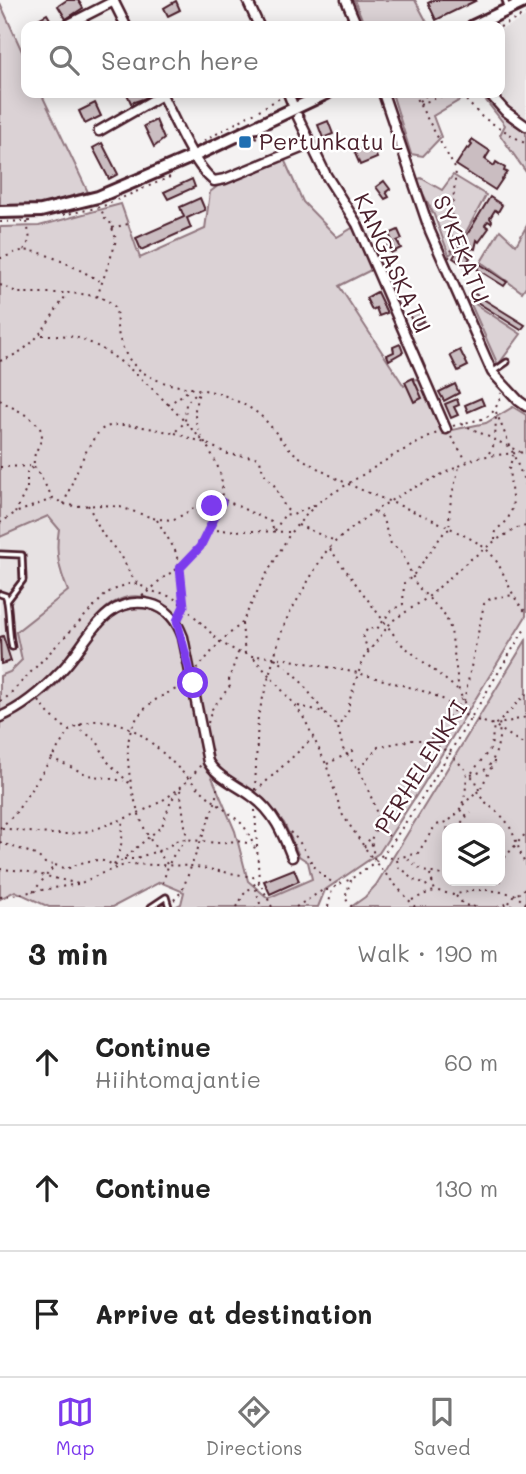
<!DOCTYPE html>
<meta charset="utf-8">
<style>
:root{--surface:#fff;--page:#f6f6f6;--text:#222;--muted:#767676;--line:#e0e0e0;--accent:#7c3aed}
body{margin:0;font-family:Mali,sans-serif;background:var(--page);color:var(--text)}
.controls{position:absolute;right:21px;bottom:21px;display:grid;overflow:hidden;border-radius:14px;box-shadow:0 4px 18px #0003}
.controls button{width:63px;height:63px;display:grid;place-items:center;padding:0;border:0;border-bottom:2px solid var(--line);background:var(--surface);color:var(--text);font:35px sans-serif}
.stop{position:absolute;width:21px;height:21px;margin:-16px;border:5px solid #7c3aed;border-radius:50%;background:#fff}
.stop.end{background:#7c3aed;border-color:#fff;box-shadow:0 2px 7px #0008}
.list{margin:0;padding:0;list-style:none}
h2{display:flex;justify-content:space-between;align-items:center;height:91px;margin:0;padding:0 28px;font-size:30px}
h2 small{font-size:23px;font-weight:400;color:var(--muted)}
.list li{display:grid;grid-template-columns:46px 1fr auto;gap:21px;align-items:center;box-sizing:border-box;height:126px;padding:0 28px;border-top:2px solid var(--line)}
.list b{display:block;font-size:26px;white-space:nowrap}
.list p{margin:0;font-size:23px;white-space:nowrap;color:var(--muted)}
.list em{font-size:23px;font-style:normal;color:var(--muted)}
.icon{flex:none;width:38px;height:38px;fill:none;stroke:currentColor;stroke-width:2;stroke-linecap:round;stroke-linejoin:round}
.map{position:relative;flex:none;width:526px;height:907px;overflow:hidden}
.search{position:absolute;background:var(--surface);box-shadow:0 4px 18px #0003;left:21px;right:21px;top:21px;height:77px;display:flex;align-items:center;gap:18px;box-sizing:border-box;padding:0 24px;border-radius:14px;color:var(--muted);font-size:26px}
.sheet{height:469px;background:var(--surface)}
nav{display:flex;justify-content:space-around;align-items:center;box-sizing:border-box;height:98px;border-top:2px solid var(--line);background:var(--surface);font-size:19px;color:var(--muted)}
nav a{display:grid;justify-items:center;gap:4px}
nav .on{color:var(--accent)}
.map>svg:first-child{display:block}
.built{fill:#e7e2e3}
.green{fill:#dbd2d5;stroke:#927880;stroke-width:2;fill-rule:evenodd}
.building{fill:#cabdc1;stroke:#4a1f2b;stroke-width:2}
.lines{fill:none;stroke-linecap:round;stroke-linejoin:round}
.lane-casing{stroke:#4a1f2b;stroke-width:9}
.street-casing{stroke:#4a1f2b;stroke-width:13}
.secondary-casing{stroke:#4a1f2b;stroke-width:16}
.path{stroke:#4a1f2b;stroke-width:2;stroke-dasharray:2 5;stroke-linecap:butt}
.lane{stroke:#fff;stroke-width:3.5}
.street{stroke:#fff;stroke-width:8}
.secondary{stroke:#fff;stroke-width:10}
.route{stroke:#7c3aed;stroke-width:9}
.poi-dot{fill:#1f6fb2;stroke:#fff;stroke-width:2.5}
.labels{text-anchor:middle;stroke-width:5;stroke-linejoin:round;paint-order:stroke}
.poi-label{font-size:23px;fill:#4a1f2b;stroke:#fff;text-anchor:start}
.street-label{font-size:23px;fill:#4a1f2b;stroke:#fff}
</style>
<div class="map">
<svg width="526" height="907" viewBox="0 0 526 907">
<rect width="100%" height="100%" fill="#f4f2f2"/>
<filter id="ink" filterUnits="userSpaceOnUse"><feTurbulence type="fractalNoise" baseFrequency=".0143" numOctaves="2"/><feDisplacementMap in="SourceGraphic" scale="14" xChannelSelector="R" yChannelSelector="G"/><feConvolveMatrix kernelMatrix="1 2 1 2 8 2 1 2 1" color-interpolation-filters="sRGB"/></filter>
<g filter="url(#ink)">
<g class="built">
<path d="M526,17V132L512,123L485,93H500V30Z"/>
<path d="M47,516L60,529L56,553L59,571L68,591L16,632L22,660L10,672L0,676V537Z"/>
</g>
<g class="green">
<path d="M354,0H415L429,26H365Z"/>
<path d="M0,3L26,60V93H41L88,192L39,205L0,207Z"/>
<path d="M392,93H472L433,116L441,137L423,156L411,154Z"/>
<path d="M480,93H485L512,123L526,132V172L500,135L505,125Z"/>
<path d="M284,159L303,202L337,237L354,227L373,269L339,286L404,386L420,377L447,431L486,423L513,407L526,415V616L423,785L379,853L325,890L318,907H175L181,904L184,892L160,882L113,907H49L15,891L0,899V721C20,712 39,703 54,687C80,662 102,599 146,608C164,612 171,622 179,639L200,749L235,831L248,881L268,898L312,879L308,862L299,856L284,823L265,801L216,766L207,747L187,635C185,630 184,624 181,620C170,602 138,590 119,600C95,611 84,636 69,656C57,672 19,707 0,715V676L10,672L22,660L16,632L68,591C59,569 55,553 59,529L48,516L0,537V227L39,226L121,204L140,258L205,229L210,192L223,182Z"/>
<path d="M453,175L486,195L457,249L449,255L434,215L416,180L421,178L442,190Z"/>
<path d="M526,227V286L522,292L481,262L500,230L516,245Z"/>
<path d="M469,300L521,334L498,365Z"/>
<path d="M526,640V907H351L365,897L376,885ZM447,828H500V881H447Z"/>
</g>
<g class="building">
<path d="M67,0H78L83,8L66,19L58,6Z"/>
<path d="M434,0H477L436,20L428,3Z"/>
<path d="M176,1L180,10L168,16L164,8Z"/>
<path d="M47,14L54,26H33L31,23Z"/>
<path d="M150,93L152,96L131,103L127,94Z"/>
<path d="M95,103L101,116L85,124L79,111Z"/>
<path d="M156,120L164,139L154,147L144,126Z"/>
<path d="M328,121L333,134L323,138L318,125Z"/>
<path d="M472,139L490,151L485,159L494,166L496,162L505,168L504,171L507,172L495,190L456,165L467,148L469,149L472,145L470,143Z"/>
<path d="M102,143L118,174L109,179L93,148Z"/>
<path d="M365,147L366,151L373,148L377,158L360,165L354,151Z"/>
<path d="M192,179L195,187L168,199L164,192Z"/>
<path d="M384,181L390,189L386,192L389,197L385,199L376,187Z"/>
<path d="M490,197L502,205L498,212L495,210L490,218L492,221L491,223L488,221L485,225L489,228L479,242L477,240L475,249L472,248L467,255L470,258L465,266L453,258Z"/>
<path d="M200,198L205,210L187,218L191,228L141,250L136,238L184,217L180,207Z"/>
<path d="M398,230L402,239L397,241L401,248L391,253L387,246L393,243L389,234Z"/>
<path d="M480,264L507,282L504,286L477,269Z"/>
<path d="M377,292L387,313L379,316L376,308L372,310L366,298Z"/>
<path d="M472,292L525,325L521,330L469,297Z"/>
<path d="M418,309L424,321L414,326L409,314Z"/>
<path d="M400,344L403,352L389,360L387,355L394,352L393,347Z"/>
<path d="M460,350L468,366L458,371L450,355Z"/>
<path d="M413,378L422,398L414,402L405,382Z"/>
<path d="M455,384L459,393L444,401L439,392Z"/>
<path d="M481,398L484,405L468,412L465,405Z"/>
<path d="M457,399L459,405L454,407L458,415L451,418L445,404Z"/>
<path d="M3,636L11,661L1,664L0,637Z"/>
<path d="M294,869L299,881L270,894L264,881Z"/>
</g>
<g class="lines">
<g class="lane-casing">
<g id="lane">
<path d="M505,0L508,8"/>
<path d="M494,371L507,362"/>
<path d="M0,554L22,555L23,580L7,601"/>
<path d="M0,594L6,596C10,613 8,630 12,647"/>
<path d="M151,907L166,897L169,907"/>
</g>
</g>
<g class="street-casing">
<g id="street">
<path d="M113,0L126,26"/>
<path d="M247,0L259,26"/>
<path d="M346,0L357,26"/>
<path d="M65,26L114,1"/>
<path d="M161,93C173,116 194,167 214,181L225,179L311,144"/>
<path d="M288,93L292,103"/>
<path d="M383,93L430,231L492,372L519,401L526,406"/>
<path d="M489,93L505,111L526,126"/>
<path d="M298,117L326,175L357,224L446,429"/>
<path d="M99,131L162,95"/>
<path d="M0,717C22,708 44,689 61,671C88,644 103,594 150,604C168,608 177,621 183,637L208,762C218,778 239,786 253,797C274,812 283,834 292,857"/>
</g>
</g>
<g class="secondary-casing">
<g id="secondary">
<path d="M473,26L526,1"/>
<path d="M0,212L41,211L98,197L194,156L327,93"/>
</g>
</g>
<g class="path">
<path d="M500,27L526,14"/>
<path d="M413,93L456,170L451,225L452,249L449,258"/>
<path d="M455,93L460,94L482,117L526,144"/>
<path d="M335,97L344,93"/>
<path d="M419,101L429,93"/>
<path d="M420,104L450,93"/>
<path d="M255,137C273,143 282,145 300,139"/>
<path d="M204,141L282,97"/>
<path d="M63,215L101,207L170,177"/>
<path d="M0,222L34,221"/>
<path d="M112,228L128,224"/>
<path d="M24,250L30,240L27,222"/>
<path d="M0,258C8,257 13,252 21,251C41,247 83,272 102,282"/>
<path d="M0,285L19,293H67"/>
<path d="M97,297L114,248L116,239L110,222L105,219L101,209"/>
<path d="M42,335C53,335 65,335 75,337C119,349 171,407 202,440"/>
<path d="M0,361C39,348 45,323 68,293C81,294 105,295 114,306C118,312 116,321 117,327C121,350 130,367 151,377C175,390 204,386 228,397C239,402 252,408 261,416C275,429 284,447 301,458C347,489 401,503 450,528C462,535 476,540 487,550C505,566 508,595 526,612"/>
<path d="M0,400C12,409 48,421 41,440C37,452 33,452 34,466L27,472V488L15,513"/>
<path d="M168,405L192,388"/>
<path d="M496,412L526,485"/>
<path d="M462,424L520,452"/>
<path d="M453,426C480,417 493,425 501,393"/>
<path d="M175,433L205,443L228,454L255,457L260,460L263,472L274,485L286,509L290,512"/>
<path d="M451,437L467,461"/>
<path d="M489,453L495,443L496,415"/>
<path d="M0,467L34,466L53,498L64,504L75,506L104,505L120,507L156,519L174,520L194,508L212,506L225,500L271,522L274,532L285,514L293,515L316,504"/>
<path d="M64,504C70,487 89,436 104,428C120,420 157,430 174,433L185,422L186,403L199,390"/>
<path d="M88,505L103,535L122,557L130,574L138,584L151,591L172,597L184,606L220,642L238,652L252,656L275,657L358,673L420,690L441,698L469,718L494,725L526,746"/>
<path d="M375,512L382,517L391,544L401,551L417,586L445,615L451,630L459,691L467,709L466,715"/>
<path d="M157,520L175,550L180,568L184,606L180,616"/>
<path d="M0,523L15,513L52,499"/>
<path d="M298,525L335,541"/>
<path d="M210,530L291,532"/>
<path d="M495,540L496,530L507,521L513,507L509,469L513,455"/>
<path d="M330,549L400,643L457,689"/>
<path d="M142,596C150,592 152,588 158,582C168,573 180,569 189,560C210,539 230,499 219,470C207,438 185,427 200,390"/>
<path d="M242,624L245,654"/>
<path d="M368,651L363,636L368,628L377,629L392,610L403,604L404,583L412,577L445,531L450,529C447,507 454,488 459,467"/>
<path d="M254,658L295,705L305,720L326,764L342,814L374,861"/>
<path d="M275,658L296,675L324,712"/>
<path d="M197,669L220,642L242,623L262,582L291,532L317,503L396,454L439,432"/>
<path d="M0,701L6,698L107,593L127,584H137"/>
<path d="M39,701L49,714L69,731"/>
<path d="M464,701L484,604L491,598L514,595"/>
<path d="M298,706C318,711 324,708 337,726"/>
<path d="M208,723L212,709L230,686L229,679L238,653"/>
<path d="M80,724L81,730L97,741L107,761L130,784"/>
<path d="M431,739C437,722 455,715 462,698"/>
<path d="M51,758L88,775L124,781"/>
<path d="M327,764L355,750"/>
<path d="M359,769L378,747L411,740H430L449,753L467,771C466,788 466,808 451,819C446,823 441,823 435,826L418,853L397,858L382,857"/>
<path d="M471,775C477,773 483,772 487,768C497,758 501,735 499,722L504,723L526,717"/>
<path d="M481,788L494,762V756"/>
<path d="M255,790L258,716L280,636L288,616L324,554L336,541L374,511L405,492L478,457L526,452"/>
<path d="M479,790L476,781L470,775L491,748L494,725L499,722L526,694"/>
<path d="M256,791L313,738"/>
<path d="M477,791C484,805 500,811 508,824C516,837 519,852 526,866"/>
<path d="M463,805L476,792"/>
<path d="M255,810L259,881L272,907"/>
<path d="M460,810L467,816L471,813"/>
<path d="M0,828L15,814L69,731C85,720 102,718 120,724C150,734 179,771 203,792C215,803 229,812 241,823C248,830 252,842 256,851"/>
<path d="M2,828C28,832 57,837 83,832C92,831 101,827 109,824C145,812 180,796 202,763"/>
<path d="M457,828L467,816"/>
<path d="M375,830H381L393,839"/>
<path d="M290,832C310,849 307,870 336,884"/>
<path d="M0,842C14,849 34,850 45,863L54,865"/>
<path d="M364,847L371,837"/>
<path d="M124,859H133L167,848L175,841L185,839L217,843L237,841L252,844"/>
<path d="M408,859L423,871L447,876"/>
<path d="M397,860L399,868L406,872L412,880L420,881L425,886L433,882"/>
<path d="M500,863L526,833"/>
<path d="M167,864C159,853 152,843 146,832C134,807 122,756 131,730C139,707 163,693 185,686"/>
<path d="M115,866L162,826L171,801L177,792"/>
<path d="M0,869L25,871L79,884L100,874L127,864L191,866L258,878"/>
<path d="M430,874L435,891"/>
<path d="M351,880L345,898L352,907"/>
<path d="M259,882L256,890L261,907"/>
<path d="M163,883C167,867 172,853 185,842L186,833L180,789"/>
<path d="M33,892L55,865L67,869C81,862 100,855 114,866C118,853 125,841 121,827L124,820"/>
<path d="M456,896L464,905L475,907"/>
<path d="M0,897L78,884"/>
<path d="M174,900L182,891L215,803L218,783"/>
<path d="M412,900L430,892L438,891L454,895L471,890H489L514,894L526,904"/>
<path d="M509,903L514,894L520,893L526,887"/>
<path d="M237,907L244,894L258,881"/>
<path d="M296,907L323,890H332"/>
<path d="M328,907L332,890L337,885L351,879L375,862L388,849L427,790L526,627"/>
<path d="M415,907L375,862L371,840L375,830L377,815L374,804L361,773L343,749L338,727L349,710V702L363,659L392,621L427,598L467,562L495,541L517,528L526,526"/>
<path d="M498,907L509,903L514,907"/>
</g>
<use href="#lane" class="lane"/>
<use href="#street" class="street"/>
<use href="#secondary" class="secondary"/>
</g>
</g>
<g class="lines" filter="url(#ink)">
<path class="route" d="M193,683L177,621L184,606L180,568L200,547L222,502L212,506"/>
</g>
<rect class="poi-dot" x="238" y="135" width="14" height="14" rx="3.5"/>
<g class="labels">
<g class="poi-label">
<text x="259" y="150">Pertunkatu L</text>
</g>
<g class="street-label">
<text transform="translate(461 249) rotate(68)" y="8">SYKEKATU</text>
<text transform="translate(392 263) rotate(65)" y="8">KANGASKATU</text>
<text transform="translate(421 767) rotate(-58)" y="8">PERHELENKKI</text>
</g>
</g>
</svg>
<div class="controls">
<button><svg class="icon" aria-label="layers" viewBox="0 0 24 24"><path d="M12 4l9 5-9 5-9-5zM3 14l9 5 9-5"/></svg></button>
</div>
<div class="stop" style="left:193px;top:683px"></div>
<div class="stop end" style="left:212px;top:506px"></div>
<div class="search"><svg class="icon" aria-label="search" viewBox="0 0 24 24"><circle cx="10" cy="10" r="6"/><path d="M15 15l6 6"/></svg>Search here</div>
</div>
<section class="sheet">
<h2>3 min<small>Walk · 190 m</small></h2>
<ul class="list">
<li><svg class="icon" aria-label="ahead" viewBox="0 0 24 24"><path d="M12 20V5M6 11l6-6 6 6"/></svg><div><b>Continue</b><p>Hiihtomajantie</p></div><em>60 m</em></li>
<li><svg class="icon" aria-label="ahead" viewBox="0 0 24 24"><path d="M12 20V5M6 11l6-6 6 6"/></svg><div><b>Continue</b></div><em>130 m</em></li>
<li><svg class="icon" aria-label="arrive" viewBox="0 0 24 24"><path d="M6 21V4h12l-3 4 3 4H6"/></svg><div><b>Arrive at destination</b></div></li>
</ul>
</section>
<nav>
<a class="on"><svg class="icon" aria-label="map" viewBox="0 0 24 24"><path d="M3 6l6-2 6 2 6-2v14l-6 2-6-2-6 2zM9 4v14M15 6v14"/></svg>Map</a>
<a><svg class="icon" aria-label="directions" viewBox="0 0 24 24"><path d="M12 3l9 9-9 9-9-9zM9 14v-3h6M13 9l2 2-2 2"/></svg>Directions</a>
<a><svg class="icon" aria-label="saved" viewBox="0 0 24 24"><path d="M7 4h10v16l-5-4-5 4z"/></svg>Saved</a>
</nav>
